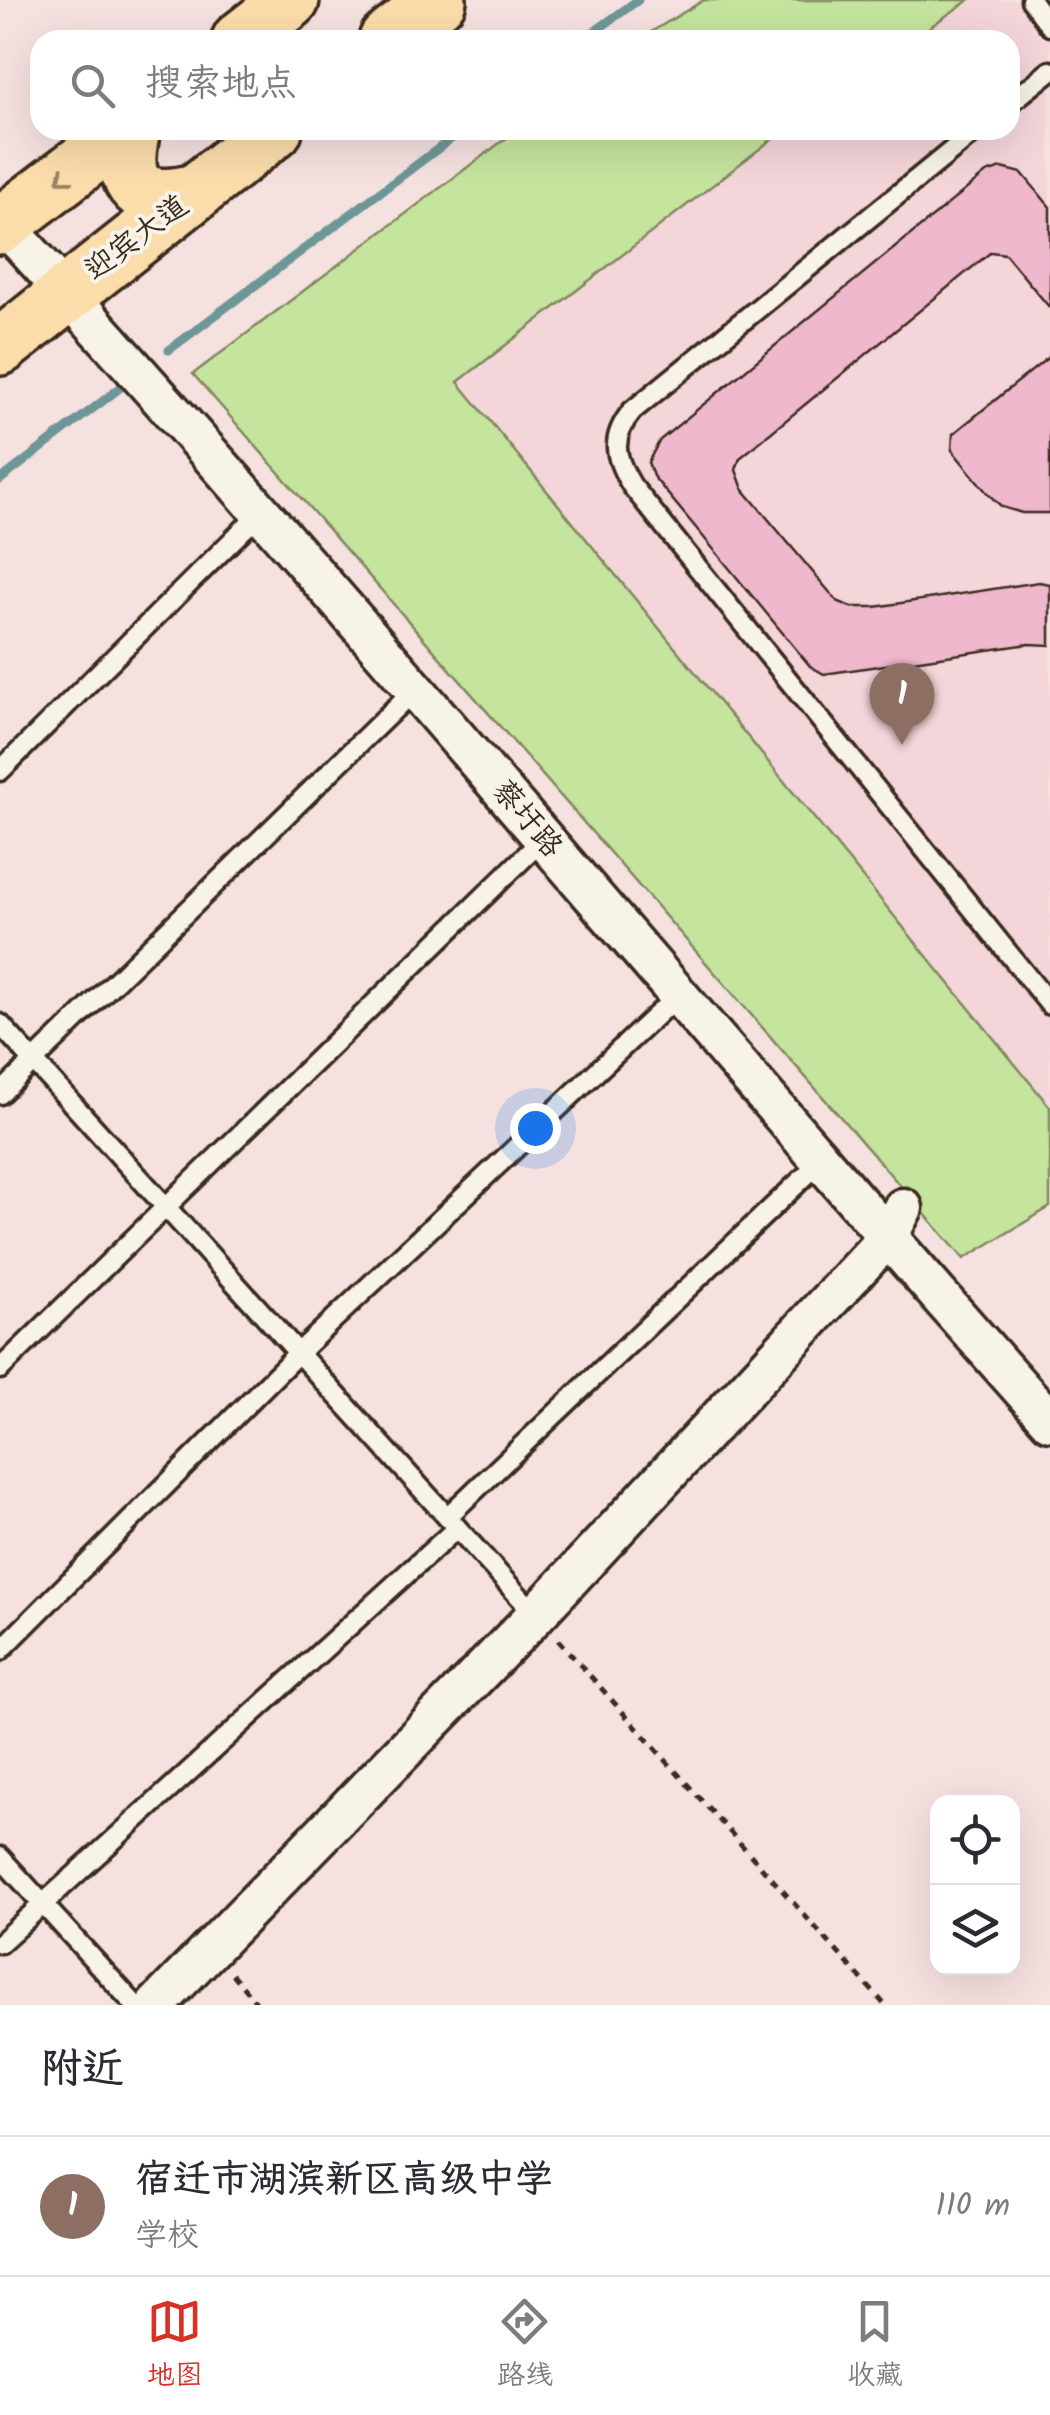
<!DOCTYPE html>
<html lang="zh">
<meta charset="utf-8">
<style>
:root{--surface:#fff;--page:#f2f2f3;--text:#2b2b33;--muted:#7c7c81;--line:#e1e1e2;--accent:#d93025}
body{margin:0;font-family:Kalam,"LXGW WenKai TC",sans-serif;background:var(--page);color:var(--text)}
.controls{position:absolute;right:30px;bottom:30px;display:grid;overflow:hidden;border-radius:20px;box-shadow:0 10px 40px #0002}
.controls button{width:90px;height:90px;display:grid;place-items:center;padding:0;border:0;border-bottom:2px solid var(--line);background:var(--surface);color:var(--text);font:50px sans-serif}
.you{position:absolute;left:535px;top:1128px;width:35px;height:35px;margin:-25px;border:8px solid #fff;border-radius:50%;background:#1a73e8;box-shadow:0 0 0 15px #1a73e833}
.badge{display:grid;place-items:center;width:65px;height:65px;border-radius:50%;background:var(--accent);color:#fff;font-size:32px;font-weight:700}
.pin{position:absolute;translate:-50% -82px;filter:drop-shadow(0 2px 5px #0008)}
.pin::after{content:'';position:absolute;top:52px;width:35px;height:30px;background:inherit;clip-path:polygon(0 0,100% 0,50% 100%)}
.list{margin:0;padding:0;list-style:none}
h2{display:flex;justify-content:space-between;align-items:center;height:130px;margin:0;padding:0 40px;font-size:42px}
h2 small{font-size:32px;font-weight:400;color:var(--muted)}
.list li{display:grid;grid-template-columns:65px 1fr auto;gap:30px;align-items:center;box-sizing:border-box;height:140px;padding:0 40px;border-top:2px solid var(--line)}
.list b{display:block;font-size:38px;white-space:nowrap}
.list p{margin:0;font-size:32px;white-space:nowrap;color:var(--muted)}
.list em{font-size:32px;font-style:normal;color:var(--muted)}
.icon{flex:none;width:55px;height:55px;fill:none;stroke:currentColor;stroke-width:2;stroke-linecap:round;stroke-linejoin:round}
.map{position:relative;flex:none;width:1050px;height:2005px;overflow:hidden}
.search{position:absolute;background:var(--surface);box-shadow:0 10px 40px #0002;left:30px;right:30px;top:30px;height:110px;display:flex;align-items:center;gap:25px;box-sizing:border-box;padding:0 35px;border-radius:30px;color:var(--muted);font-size:38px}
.sheet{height:270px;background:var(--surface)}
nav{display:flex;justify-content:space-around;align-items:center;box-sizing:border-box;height:140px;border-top:2px solid var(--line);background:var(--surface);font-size:28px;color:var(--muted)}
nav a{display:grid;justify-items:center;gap:5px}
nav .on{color:var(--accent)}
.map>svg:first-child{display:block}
.built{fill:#f4d5da}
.green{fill:#c5e49d;stroke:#80875e;stroke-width:2.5}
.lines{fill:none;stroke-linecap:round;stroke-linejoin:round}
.stream{stroke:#6d9796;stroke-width:9}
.building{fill:#f0b8cd;stroke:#3b2a1e;stroke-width:2.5}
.service-casing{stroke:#3b2a1e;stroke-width:25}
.minor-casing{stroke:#3b2a1e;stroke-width:45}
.primary-casing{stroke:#3b2a1e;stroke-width:62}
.trunk-casing{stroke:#3b2a1e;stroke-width:62}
.path{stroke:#3b2a1e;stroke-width:5;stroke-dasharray:8 8;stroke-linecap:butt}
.service{stroke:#f7f3e8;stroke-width:18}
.minor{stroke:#f7f3e8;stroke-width:38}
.primary{stroke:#fbddab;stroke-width:55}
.trunk{stroke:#fbddab;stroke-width:55}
.oneway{stroke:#9b8464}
.labels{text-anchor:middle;stroke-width:8;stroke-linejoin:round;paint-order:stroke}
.street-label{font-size:30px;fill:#3b2a1e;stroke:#f7f3e8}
</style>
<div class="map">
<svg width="1050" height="2005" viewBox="0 0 1050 2005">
<rect width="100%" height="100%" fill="#f5e1e0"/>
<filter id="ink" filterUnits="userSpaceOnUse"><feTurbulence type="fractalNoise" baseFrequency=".01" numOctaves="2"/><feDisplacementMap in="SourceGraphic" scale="20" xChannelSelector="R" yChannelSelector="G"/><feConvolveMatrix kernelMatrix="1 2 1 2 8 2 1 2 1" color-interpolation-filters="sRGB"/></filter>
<g filter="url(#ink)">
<path class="built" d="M969,0H1050V1107L457,382L784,130H1010V40H911Z"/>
<g class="green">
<path d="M704,0H969L911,40H638Z"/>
<path d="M517,130H784L458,382L1050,1107V1207L964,1259L193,374Z"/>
</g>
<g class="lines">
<g class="stream">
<path d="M583,40L638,0"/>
<path d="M169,350L463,130"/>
<path d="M0,480L125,384"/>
</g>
</g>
<g class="building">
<path d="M1002,168L1022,173L1050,207V308L1005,254L991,252L740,458L736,470L743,489L837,601L851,607H875L1039,582L1050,584V645L1029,644L824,674L810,666L653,476L648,462L660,440L986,173Z"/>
<path d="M1050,356V513H1022L1002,507L988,494L952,450L953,434Z"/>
</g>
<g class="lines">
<g class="service-casing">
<g id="service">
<path d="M1031,0L1050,26"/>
<path d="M1010,103L1050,71"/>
<path d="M977,130L632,411C610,438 614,457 632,486L1050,1005"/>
<path d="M0,771L261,512"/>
<path d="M0,1024L536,1615"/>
<path d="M0,1094L417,687"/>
<path d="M0,1369L545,837"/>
<path d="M447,1517L821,1161"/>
<path d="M0,1651L298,1353L679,994"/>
<path d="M0,1857L135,2005"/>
<path d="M0,1943L457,1528"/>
</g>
</g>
<g class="minor-casing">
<g id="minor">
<path d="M0,220C359,613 696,1024 1050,1421"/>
<path d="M156,2005L536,1615L887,1238L903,1208"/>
</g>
</g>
<g class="primary-casing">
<path id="primary" d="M132,130C118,188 140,206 196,192"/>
</g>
<g class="trunk-casing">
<g id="trunk">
<path d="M240,40L291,0"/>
<path d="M387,40L438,0"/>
<path d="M0,226L125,130"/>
<path d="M0,347L274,130"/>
</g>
</g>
<g class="path">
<path d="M558,1640L885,2005"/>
<path d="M232,1974L258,2005"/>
</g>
<use href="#service" class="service"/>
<use href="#minor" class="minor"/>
<use href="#primary" class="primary"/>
<use href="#trunk" class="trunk"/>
</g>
<defs><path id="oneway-chevron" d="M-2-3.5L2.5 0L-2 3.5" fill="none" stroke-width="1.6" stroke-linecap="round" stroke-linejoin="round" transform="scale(2.5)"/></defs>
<use class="oneway" href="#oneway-chevron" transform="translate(63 178) rotate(143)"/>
</g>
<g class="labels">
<g class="street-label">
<text transform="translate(136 237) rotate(-37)" y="10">迎宾大道</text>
<text transform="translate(528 818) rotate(50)" y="10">蔡圩路</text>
</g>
</g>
</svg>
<div class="controls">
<button><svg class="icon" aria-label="locate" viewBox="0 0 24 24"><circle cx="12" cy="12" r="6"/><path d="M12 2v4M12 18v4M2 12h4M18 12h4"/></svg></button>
<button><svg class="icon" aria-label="layers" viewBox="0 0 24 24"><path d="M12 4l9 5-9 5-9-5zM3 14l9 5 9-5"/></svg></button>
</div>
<div class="you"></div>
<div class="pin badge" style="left:902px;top:745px;background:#8d6e63">1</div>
<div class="search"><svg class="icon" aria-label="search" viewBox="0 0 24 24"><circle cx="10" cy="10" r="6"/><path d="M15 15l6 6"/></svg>搜索地点</div>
</div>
<section class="sheet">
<h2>附近<small></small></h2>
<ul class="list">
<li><span class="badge" style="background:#8d6e63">1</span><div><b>宿迁市湖滨新区高级中学</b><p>学校</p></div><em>110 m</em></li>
</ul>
</section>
<nav>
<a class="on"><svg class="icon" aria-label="map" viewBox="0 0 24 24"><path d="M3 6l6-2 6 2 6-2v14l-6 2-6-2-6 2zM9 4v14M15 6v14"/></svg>地图</a>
<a><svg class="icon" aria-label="directions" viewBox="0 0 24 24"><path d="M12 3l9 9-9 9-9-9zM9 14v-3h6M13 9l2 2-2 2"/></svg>路线</a>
<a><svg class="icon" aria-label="saved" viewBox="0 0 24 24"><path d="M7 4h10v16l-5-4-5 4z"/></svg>收藏</a>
</nav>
